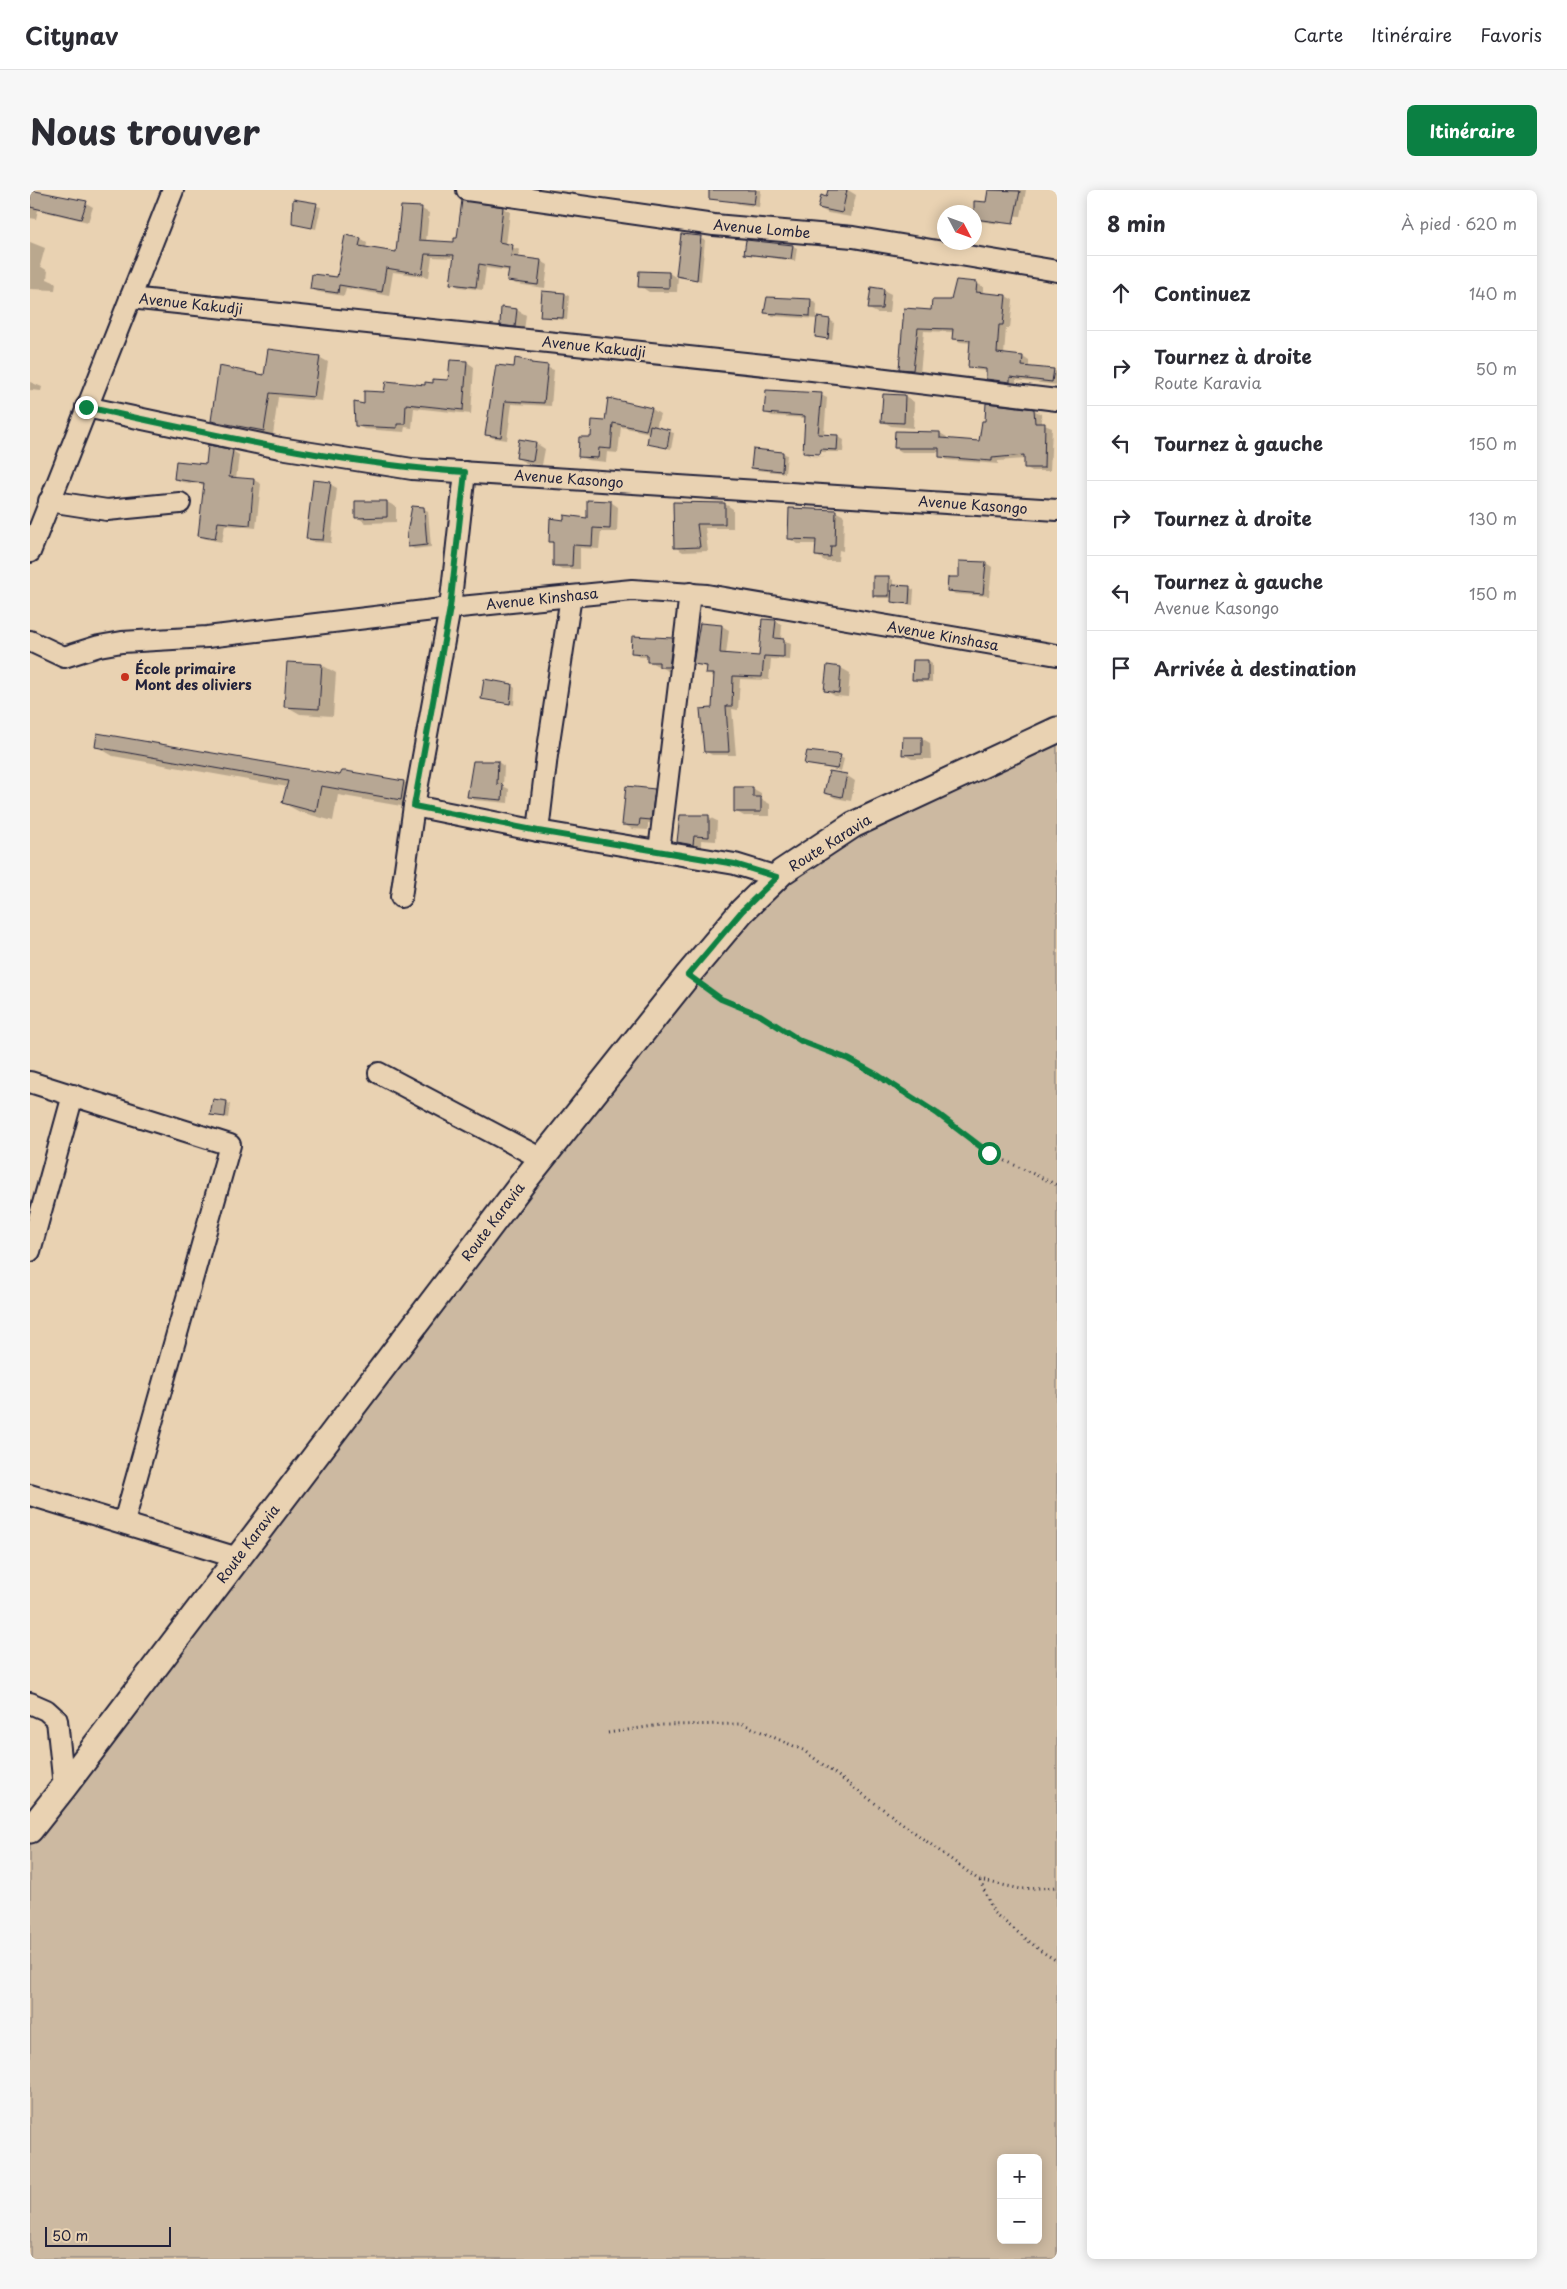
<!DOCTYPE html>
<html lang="fr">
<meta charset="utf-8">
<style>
:root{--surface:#fff;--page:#f7f7f7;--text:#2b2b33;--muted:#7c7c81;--line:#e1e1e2;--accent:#0b8043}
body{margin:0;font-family:"Playpen Sans",sans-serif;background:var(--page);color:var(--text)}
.controls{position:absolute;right:15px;bottom:15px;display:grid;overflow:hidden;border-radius:8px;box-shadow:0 2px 12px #0003}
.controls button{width:45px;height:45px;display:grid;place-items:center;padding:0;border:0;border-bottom:1px solid var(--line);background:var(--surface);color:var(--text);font:25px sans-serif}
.compass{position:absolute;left:907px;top:15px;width:45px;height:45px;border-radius:50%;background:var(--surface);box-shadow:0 2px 12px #0003;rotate:131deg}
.scale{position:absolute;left:15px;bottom:12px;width:126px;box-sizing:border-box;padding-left:5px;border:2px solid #22223b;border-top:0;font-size:14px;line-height:18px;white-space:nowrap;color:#22223b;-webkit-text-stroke:4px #e9d2b2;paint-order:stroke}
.stop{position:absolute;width:15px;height:15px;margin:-11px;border:4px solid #0b8043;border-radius:50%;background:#fff}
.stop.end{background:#0b8043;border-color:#fff;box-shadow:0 1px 5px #0008}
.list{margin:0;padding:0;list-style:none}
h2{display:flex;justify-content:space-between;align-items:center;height:65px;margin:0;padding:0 20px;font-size:21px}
h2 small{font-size:16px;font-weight:400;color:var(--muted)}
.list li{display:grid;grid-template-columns:32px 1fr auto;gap:15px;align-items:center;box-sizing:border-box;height:75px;padding:0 20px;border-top:1px solid var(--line)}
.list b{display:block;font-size:19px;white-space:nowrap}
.list p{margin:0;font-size:16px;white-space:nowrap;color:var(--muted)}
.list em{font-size:16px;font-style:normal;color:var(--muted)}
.icon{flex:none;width:28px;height:28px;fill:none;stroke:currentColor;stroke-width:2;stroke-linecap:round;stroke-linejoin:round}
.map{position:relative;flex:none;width:1027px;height:2069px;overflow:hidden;border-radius:8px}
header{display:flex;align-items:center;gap:30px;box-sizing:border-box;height:70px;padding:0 25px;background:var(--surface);border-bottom:1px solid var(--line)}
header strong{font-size:24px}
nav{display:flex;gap:28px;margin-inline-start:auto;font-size:18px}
.intro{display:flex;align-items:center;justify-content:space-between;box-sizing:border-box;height:120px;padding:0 30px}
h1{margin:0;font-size:35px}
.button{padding:12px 22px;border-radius:8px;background:var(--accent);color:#fff;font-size:18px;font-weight:700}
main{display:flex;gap:30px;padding:0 30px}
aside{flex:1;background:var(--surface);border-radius:8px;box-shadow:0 2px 12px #0003}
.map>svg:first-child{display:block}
.green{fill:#ccb9a1;stroke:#776e6e;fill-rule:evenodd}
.shadow{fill:#0003}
.building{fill:#b7a794;stroke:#22223b}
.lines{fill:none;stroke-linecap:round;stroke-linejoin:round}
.minor-casing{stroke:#22223b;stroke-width:24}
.tertiary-casing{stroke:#22223b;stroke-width:29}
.path{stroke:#22223b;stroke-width:3;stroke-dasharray:1 4;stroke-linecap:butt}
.minor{stroke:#e9d2b2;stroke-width:20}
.tertiary{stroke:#e9d2b2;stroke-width:25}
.route{stroke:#0b8043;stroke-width:6}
.poi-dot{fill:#c8321e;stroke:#e9d2b2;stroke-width:2}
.labels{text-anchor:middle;stroke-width:4;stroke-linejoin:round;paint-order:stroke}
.street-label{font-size:14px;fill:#22223b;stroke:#e9d2b2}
.poi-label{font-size:14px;font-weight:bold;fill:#22223b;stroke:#e9d2b2;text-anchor:start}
</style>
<header>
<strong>Citynav</strong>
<nav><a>Carte</a><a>Itinéraire</a><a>Favoris</a></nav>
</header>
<div class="intro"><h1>Nous trouver</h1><a class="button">Itinéraire</a></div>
<main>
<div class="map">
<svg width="1027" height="2069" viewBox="0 0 1027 2069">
<rect width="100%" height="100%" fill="#e9d2b2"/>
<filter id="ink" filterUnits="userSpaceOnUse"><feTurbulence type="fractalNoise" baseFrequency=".02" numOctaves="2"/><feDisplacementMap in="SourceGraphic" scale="10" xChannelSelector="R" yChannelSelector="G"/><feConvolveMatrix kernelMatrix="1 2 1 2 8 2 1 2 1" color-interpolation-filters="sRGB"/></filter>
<g filter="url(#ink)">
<path class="green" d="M1027,552V2069H0V1648L467,1038L734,710L811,652ZM971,1968H1008V2050H971Z"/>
<g class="shadow">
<path d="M697,0H731L729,17L709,14L703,11Z"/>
<path d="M799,0H818L826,5L821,27L798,23L789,18L797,8Z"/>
<path d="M959,0H996L991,26L970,25L969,34L944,30V12L957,14Z"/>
<path d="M0,1L56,13L63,17L58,32L8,20L6,29L0,28Z"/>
<path d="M264,10L291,17L286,39L263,33Z"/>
<path d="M473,18L480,22L476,55L490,60L488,68L511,71L518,75L515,98L486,94L478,90L480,81L456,78L453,100L429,97L422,93L425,68L402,67L399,87L363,82L359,106L316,98L314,106L288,102L281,98L308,89L330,49L337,53L336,59L367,64L392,19L399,23L396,52L425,53Z"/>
<path d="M652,45L675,50L671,91L648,86L647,102H619L610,96L639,83L647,88Z"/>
<path d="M717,51L763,56L767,58L765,71L720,65L716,63Z"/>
<path d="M0,52L15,58L10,76L18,81L17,89L26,93L25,100L0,99Z"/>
<path d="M947,93L953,97V104L976,106L983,110L980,138H976L974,165L993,167L999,171V178L1023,180L1027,182V195L986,190V195L965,193L958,189L957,181L946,180L939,176L941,153L930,152L923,148L924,142L894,141L890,184L877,182L870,178L875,119L903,121L922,112Z"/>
<path d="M853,100L861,104L859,123H847L839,119Z"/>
<path d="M535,104L539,106L537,130L516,128L511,126Z"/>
<path d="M780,110L787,114L786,129L800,130L804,133L802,150L786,147L788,129L742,126L736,123Z"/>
<path d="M487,120L496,125L494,141L480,140L471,134Z"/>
<path d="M289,167L298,172L292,211L248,207L243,245L191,236L183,231L235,186Z"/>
<path d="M437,172L444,177L441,224L384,218L382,238L375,237L374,242L334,239L326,235L335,215L355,204L419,192Z"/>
<path d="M501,172L524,180L521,216L482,214L477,250L463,248L457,244L485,179Z"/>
<path d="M0,192L12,197L11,201L0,200Z"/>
<path d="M791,205L797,208L794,245L807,246L814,250L813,262H779V265L796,267L780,266L774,263L776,228L742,226L736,223Z"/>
<path d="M875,206L884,212L883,238L861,236L852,231Z"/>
<path d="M622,219L630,224L626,238L644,243L641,259L618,253L620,243L591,237L588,263L577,262L576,272L557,270L549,266L576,232Z"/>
<path d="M1004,220L1011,224L1012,234L1022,238L1020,281H1002L995,277V269L968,271V274L917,270L911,266V262H872L865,258L910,243L917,247V249L950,252Z"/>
<path d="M506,253L515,259L512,275L496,273L487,268Z"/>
<path d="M724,260L753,263L757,265L755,283L726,280L722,278Z"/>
<path d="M203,261L209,265L206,289L224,290L231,294L226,338L195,335L192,352L176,349L169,346L175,295L152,292L146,289L177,276Z"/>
<path d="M300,294L307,298L301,353L284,352L277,348Z"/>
<path d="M357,312L366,317V332L336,333L327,327Z"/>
<path d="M581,312L588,317L587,342H571L569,359L550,358V379H532L524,375L525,354L520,352L535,331L558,329Z"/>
<path d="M644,313L695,314L703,319V338H675L678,361L653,362L645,357Z"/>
<path d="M394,319L398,321L401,357L384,359L379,356Z"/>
<path d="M805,321L814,326L813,361L809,360L808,371H795L787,366V354H768L759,349Z"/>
<path d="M931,373H956L962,377L959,406L925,404L919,400L930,388Z"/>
<path d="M859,388L863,390V396L880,398L884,400L883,415L866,413L862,411V408H848L844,405Z"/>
<path d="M746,431L752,435L751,450L761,454L760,470L741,469L739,490L710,489L708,520L702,519L706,565H682L675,561L684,519V487L677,483L678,478L665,474L692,436L699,440L696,465L730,467Z"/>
<path d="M642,449L651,453L647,481H638L618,471V467H610L602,462Z"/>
<path d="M884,471H898L902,474V492H888L884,490Z"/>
<path d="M292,475L306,483L303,526L270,524L256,516Z"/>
<path d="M798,477L811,478L820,483L818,507L805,506L796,501Z"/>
<path d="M481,495L485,498L484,515L452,508Z"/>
<path d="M891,548L900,553L901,569H882L873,564Z"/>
<path d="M66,556L374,592L391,602L388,619L308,605L303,631L270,622L253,613L258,597L83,566Z"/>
<path d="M810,567L814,569L811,581L776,574Z"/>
<path d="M468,572L474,576L473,596L479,599L478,613L444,610L439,606Z"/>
<path d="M816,585L825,591L821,611L805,608L796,602Z"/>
<path d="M722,598L731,603V609L740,614V626H714L705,621Z"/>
<path d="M624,600L633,605L630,634L618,633V640L602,639L593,634Z"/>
<path d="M651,626L679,627L687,631L686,651L671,650V659L656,656L649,652Z"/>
<path d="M196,912L200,914L198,928L182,924Z"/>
</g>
<g class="building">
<path d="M0,0L57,11L51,29L0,17Z"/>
<path d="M679,0H726L724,14L679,9Z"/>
<path d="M798,0H817L812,23L788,18L791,5L796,7Z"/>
<path d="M958,0L990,1L983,34L944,29V11L956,12Z"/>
<path d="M263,9L287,13L282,38L262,34Z"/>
<path d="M432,10L473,17L469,52L483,55L481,66L511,70L508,95L477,91L479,79L449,74L446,97L420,94L424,65L395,64L392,84L356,78L352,102L309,95L308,103L280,99L282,84L307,87L315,45L331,48L329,56L366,62L371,16L392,17L389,50L424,52V48H427Z"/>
<path d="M651,44L671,46L667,90L646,86Z"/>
<path d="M716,50L763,55L761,69L714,64Z"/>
<path d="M609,81L639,82V98L608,97Z"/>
<path d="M926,90L947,92L946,102L976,105L973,135H969L967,163L993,166L992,176L1024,179L1022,192L980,187V192L956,189V179L938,177L940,150L922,149L923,139L888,138L883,180L869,179L874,118L901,120L902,110H921Z"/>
<path d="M841,97L854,99L852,119H838Z"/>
<path d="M512,101L535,103L533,128L510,127Z"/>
<path d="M737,107L781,109L780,126L734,123Z"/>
<path d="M471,117L487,119L485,137L470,135Z"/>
<path d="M787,127L800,129L798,149L785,147Z"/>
<path d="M238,159L290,166L284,207L240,203L234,241L181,231L189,176L234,185Z"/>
<path d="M485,168L501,171V173L518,175L514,213L475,211L471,247L455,245L466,175L484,177Z"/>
<path d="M420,170L437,171L433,220L376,214L375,234H367V238L325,236L324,212L334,214V201L354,202L356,191L395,195V192L403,193V189L418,190Z"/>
<path d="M736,200L792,203L788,244L808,245L807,260L791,259L790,264L773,263L775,226L734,223Z"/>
<path d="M853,204L875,205L874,233L851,232Z"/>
<path d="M578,208L622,218L616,240L583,233L581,259L569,258L568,268L548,267L549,247H561L562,230L575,231Z"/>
<path d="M956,213L1004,219L1005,233H1015L1014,278H994V265L962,268V271L909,267V258H864L865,241L910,242V248L949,251L952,231H955Z"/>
<path d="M620,235L640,240L637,258L617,254Z"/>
<path d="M489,249L506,252L503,271L486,268Z"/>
<path d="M178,255L203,260L199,287L224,289L220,335L188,332L185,349L168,346L174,293L144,289L146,271L176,274Z"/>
<path d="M723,259L753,262L752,281L721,278Z"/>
<path d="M283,290L301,292L293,350L276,349Z"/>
<path d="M557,310L581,311L580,339L563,338L562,356L543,355L542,376H523V352H519L520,328L534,330V325L557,328Z"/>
<path d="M325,311H357V327L325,328Z"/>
<path d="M643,312L695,313V334H667L670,357L644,358Z"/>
<path d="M382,316L394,317L397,355L378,357L377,343Z"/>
<path d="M759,318L806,320L805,356H801L800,367L785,366L786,350L758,349Z"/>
<path d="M929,371L956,372L953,404L917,401L918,387H929Z"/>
<rect x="843" y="386" width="16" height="20"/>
<path d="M862,395L880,396L879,414L861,412Z"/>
<path d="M732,429L746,430L744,448L754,449V467L734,466L732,487L703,486L702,516H696L699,562H674L670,519L682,518L684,484H676L677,476L663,474L670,433L692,435L690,463L729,466Z"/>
<path d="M602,446L643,448L639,477H629V472H617V464L601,463Z"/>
<path d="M883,470H898V490H882Z"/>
<path d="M257,472L292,474L289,519L254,517Z"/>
<path d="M797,475L811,477L809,503L794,501Z"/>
<path d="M454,489L482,494L480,514L451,509Z"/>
<path d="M67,543L310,585L312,581H316L374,591L371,610L291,596L286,622L252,613L258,591L65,557Z"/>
<path d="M873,547H892V564L872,565Z"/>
<path d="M777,561L811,565L807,579L774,574Z"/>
<path d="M443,571H468L467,594L473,595L472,610L437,607Z"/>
<path d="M799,581L817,584L812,607L794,603Z"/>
<path d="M596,596L625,599L621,630L610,629L609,636L592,635Z"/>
<path d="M704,597H723V607H731V622H704Z"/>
<path d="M650,625H679V647L664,646L663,655L647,652Z"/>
<path d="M183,909L197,911L195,927L180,925Z"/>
</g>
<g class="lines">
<g class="minor-casing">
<g id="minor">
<path d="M437,0L684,35L823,47L1027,81"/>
<path d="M100,108L782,180L1027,210"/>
<path d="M56,217L250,258L382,279L1027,320"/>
<path d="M19,311L77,320L150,313"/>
<path d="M0,362L143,0"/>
<path d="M0,451L34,467L69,456L92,452L177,447L420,418L602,400L677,405L1027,465"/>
<path d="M384,616L508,641L705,674L747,687"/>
<path d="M508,641L517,565L541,406"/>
<path d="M629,661L660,403"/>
<path d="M371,707L384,616L420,418L435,282"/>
<path d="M349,883L512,969"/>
<path d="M0,892L200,955L94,1332"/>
<path d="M0,1061L43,905"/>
<path d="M0,1305L208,1368"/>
<path d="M0,1513L16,1520L27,1530L34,1597"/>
</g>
</g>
<g class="tertiary-casing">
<path id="tertiary" d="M0,1640L34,1597L495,990L658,785L712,721L752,682L823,635L1027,540"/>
</g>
<g class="path">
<path d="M674,796L691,809L730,825L771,851L818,869L908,924L959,963L1027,995"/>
<path d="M578,1543L630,1535L713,1534L773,1560L949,1690L991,1699L1027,1697"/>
<path d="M950,1691L964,1723L1011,1761L1027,1771"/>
</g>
<use href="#minor" class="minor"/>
<use href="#tertiary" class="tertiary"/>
</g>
</g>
<g class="lines" filter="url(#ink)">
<path class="route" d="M56,217C181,244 307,274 435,282L420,418L384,616L508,641L705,674L747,687L712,721L658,785L691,809L730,825L771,851L818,869L849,886L908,924L959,963"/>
</g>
<circle class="poi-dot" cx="95" cy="487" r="5"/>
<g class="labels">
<g class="street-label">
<text transform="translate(732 39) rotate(5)" y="5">Avenue Lombe</text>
<text transform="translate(161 114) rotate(6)" y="5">Avenue Kakudji</text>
<text transform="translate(564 157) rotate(6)" y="5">Avenue Kakudji</text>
<text transform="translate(539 289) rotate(4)" y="5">Avenue Kasongo</text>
<text transform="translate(943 315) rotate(4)" y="5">Avenue Kasongo</text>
<text transform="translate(512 409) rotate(-6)" y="5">Avenue Kinshasa</text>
<text transform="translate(913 446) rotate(10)" y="5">Avenue Kinshasa</text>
<text transform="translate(800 653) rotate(-32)" y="5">Route Karavia</text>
<text transform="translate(463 1032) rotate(-53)" y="5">Route Karavia</text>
<text transform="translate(218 1354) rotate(-53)" y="5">Route Karavia</text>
</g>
<g class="poi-label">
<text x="105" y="484">École primaire<tspan x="105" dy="16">Mont des oliviers</tspan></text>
</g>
</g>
</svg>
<div class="controls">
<button>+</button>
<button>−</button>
</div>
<svg class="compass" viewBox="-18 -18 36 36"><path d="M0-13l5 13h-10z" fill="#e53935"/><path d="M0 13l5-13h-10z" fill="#7c7c81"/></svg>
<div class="scale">50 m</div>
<div class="stop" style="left:959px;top:963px"></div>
<div class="stop end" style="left:56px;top:217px"></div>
</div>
<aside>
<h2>8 min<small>À pied · 620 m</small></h2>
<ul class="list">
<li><svg class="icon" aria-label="ahead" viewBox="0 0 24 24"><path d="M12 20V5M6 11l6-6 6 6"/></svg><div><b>Continuez</b></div><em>140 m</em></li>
<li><svg class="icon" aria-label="right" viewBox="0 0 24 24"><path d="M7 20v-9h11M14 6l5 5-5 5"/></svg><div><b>Tournez à droite</b><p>Route Karavia</p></div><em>50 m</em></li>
<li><svg class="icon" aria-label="left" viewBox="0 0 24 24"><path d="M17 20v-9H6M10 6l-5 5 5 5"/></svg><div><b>Tournez à gauche</b></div><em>150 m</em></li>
<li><svg class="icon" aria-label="right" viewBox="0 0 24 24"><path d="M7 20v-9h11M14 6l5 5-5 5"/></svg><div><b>Tournez à droite</b></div><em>130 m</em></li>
<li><svg class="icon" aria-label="left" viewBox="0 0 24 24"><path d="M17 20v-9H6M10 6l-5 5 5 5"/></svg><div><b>Tournez à gauche</b><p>Avenue Kasongo</p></div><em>150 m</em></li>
<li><svg class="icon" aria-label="arrive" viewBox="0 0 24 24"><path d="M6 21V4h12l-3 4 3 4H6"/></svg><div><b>Arrivée à destination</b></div></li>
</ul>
</aside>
</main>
